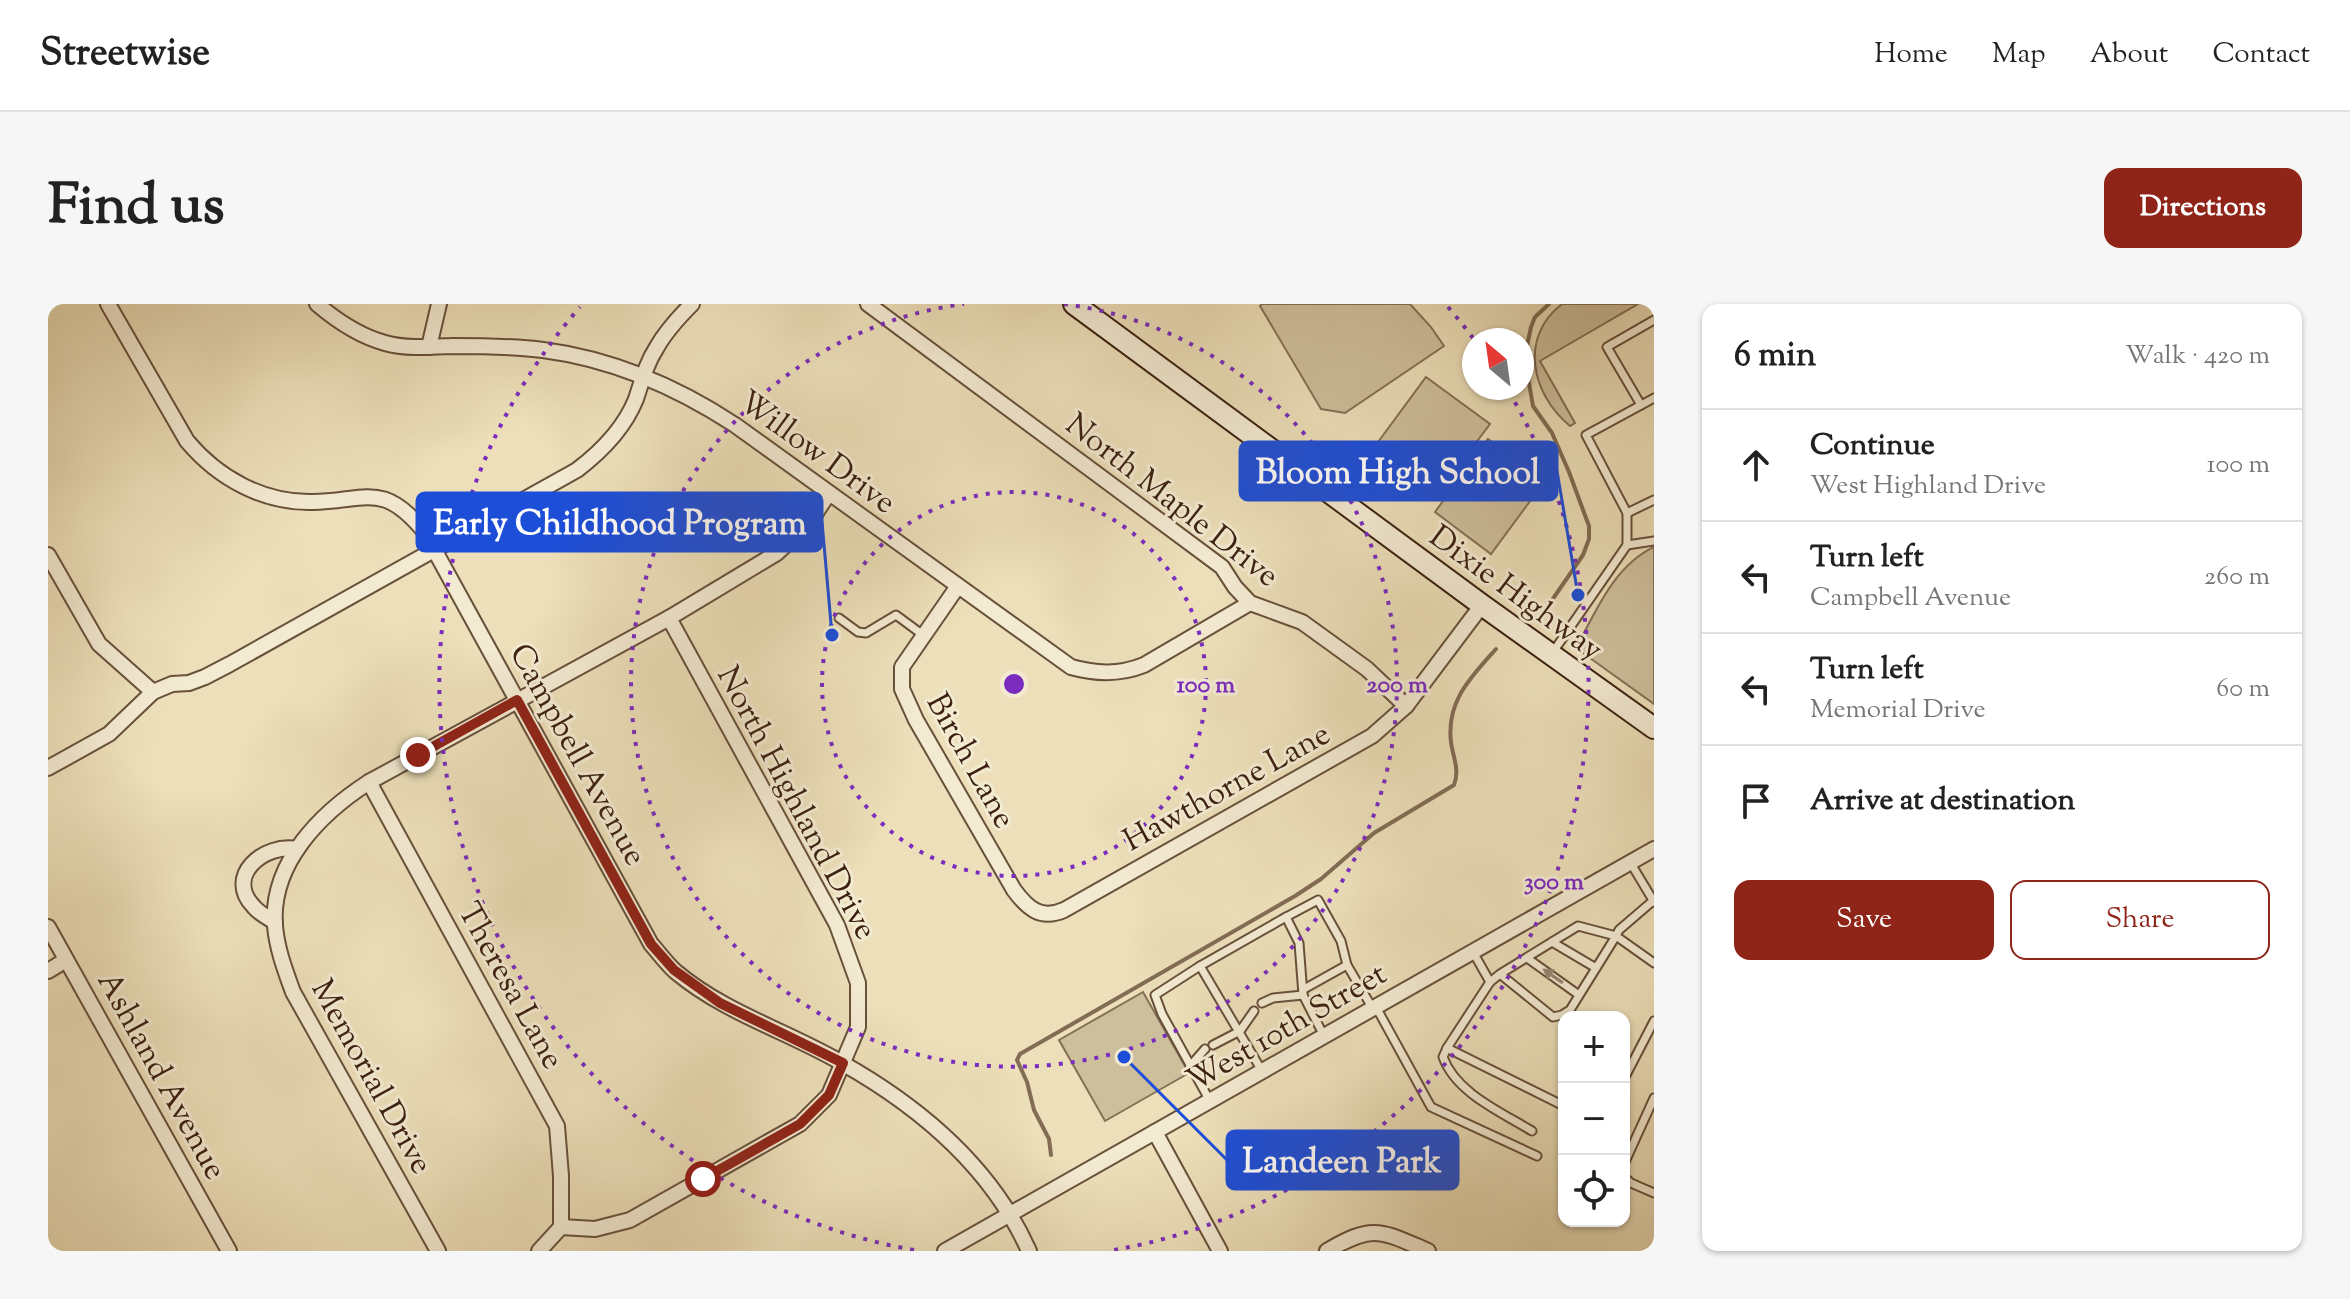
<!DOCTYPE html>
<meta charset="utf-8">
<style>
:root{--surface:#fff;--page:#f6f6f6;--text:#222;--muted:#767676;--line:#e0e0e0;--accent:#8f2418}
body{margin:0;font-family:"Sorts Mill Goudy",serif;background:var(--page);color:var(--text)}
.controls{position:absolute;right:24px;bottom:24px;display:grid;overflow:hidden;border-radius:16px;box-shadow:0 2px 6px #0004}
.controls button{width:72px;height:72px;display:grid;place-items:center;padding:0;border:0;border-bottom:2px solid var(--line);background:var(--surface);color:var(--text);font:40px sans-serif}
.compass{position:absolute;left:1414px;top:24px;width:72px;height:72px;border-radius:50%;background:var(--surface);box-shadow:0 2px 6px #0004;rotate:331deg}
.stop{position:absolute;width:24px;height:24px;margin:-18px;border:6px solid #8f2418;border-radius:50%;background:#fff}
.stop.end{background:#8f2418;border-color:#fff;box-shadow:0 2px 8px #0008}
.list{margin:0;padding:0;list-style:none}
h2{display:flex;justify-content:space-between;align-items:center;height:104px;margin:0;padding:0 32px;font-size:34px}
h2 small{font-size:26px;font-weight:400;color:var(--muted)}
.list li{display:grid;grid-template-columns:52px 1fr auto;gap:24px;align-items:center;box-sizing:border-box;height:112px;padding:0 32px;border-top:2px solid var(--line)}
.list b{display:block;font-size:30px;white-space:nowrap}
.list p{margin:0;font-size:26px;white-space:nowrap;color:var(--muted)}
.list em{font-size:26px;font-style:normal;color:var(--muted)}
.actions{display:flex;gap:16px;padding:24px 32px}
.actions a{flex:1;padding:18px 0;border:2px solid var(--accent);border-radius:16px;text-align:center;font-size:28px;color:var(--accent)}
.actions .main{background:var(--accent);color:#fff}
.icon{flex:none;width:44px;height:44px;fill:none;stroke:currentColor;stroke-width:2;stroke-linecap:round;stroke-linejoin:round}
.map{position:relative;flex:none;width:1606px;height:947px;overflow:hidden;border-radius:16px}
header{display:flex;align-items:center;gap:48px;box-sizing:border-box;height:112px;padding:0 40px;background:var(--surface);border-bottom:2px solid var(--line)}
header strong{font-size:38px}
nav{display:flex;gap:44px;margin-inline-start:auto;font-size:28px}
.intro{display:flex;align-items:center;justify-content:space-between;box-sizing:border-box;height:192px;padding:0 48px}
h1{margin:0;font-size:56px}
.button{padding:20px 36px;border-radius:16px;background:var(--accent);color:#fff;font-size:28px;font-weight:700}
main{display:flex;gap:48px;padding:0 48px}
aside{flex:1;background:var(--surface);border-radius:16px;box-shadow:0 2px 6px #0004}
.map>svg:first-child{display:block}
.green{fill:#cebf9c;stroke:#857056;stroke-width:2}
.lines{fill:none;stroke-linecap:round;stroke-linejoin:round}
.stream{stroke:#826c54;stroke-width:4}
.service-casing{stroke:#68503b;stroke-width:11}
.minor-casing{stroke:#68503b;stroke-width:18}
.secondary-casing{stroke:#3c2111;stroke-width:24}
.service{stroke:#f3ead2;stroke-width:7}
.minor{stroke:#f3ead2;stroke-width:14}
.secondary{stroke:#f3ead2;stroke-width:20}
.oneway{fill:#988672}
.route{stroke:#8f2418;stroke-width:10}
.ring{fill:none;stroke:#7b2cbf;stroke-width:4;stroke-dasharray:4 8}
.labels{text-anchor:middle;stroke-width:6;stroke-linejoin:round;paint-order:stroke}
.street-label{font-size:32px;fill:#3c2111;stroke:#f3ead2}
.centre{fill:#7b2cbf;stroke:#f3ead2;stroke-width:4}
.ring-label{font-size:24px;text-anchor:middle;font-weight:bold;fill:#7b2cbf;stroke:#f3ead2;stroke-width:6;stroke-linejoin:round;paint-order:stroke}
.leader{fill:none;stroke:#1d4ed8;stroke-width:3}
.callout-dot{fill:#1d4ed8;stroke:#f3ead2;stroke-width:3}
.callout{fill:#1d4ed8;stroke:#1d4ed8;stroke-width:3}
.callout-label{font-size:34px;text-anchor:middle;font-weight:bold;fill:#fff}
</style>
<header>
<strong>Streetwise</strong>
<nav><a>Home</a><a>Map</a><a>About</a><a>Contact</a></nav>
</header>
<div class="intro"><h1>Find us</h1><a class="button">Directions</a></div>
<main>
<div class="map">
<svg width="1606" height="947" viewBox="0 0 1606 947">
<rect width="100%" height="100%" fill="#ecdfb9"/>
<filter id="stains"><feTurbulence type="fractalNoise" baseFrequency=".0025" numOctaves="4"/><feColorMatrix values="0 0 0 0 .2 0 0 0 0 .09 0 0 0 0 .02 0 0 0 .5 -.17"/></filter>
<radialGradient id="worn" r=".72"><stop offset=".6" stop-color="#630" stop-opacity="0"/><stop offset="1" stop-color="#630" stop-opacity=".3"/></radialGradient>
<g class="green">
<path d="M1214,0H1362L1383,23L1396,42L1297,109L1273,105L1212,2Z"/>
<path d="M1514,0H1590L1492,57L1527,119L1522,122C1483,90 1471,33 1514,0Z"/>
<path d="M1378,73L1442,120L1385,196L1322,149Z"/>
<path d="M1440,135L1497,177L1443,250L1387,208Z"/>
<path d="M1606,243V400L1528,344C1548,307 1566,262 1606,243Z"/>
<path d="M1095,688L1141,769L1057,817L1011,736Z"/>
</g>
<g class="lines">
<g class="stream">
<path d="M1491,315L1535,251L1541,235V222L1521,168L1504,129L1485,102L1481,79L1478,47L1483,23L1487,13L1501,0"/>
<path d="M1003,851L1001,835L986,806L979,778L969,756L972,750L1247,592L1273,575L1326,529L1406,481C1412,465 1405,454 1403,438C1398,397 1423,373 1448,345"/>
</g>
<g class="service-casing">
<g id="service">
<path d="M1593,101L1559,43L1606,16"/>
<path d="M1579,209L1606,196"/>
<path d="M1579,241L1606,237"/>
<path d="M791,314L810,328L818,329L848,311L875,331"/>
<path d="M1505,348L1579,241V209L1538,131L1606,94"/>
<path d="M1582,558L1606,598"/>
<path d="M1606,596L1571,626L1568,632L1606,659"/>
<path d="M1504,638L1548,664"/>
<path d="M1425,648L1442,678L1399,744L1516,802"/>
<path d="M1479,654L1531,691"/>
<path d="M1152,662L1107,691L1114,710L1162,797"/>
<path d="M1442,678L1452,670L1505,713L1514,711L1522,706L1568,632L1530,622L1452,670"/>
<path d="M1256,685L1299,661"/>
<path d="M1214,699L1225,694L1255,691"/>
<path d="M1328,703L1383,803L1489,852"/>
<path d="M1276,732L1255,691L1251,639L1238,613L1270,596L1293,637L1299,661L1325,705"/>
<path d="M1165,741L1192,727L1206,707"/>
<path d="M1399,744L1395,753C1408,789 1453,808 1484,827"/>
<path d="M1142,762L1157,745"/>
<path d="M1214,767L1152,662L1238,613"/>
<path d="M1576,775L1606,717"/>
<path d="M1576,860L1606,794"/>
<path d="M1576,873L1583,879L1606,889"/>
</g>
</g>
<g class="minor-casing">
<g id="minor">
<path d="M60,0L139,137C170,174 215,199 264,198C319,197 334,177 376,227L603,640C611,649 619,660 628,668C677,709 739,727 794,759C872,803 944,864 981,947"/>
<path d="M269,0C289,17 311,32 337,39C358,45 382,43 404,42C434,42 465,42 495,46C564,55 629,83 687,121L1023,363C1048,370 1071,371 1096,361L1202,299"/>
<path d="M820,0L1174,263L1187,283L1202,299L1254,318L1319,365L1358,402"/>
<path d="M381,43L391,0"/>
<path d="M0,251L51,340L105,388"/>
<path d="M910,282L854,363V385L868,416L966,586C980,605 993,616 1016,606L1324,432L1358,402L1434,301"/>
<path d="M0,464L61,430L105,388L124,380L141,379L157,373L182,360L529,166C554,147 576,125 588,95C594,77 598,60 609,43C618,27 631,13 644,0"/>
<path d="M321,478L509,822L513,872V923"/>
<path d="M227,618C220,614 211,609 206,603C176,572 216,539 249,545"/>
<path d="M0,623L181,947"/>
<path d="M0,667L18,656"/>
<path d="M1107,828L1172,947"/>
<path d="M390,947L245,688C237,666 229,645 227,622C222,559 273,509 321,478L621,314L729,249L761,219L781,189"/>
<path d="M491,947L513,923L547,925L582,916L752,820L781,791L810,723V679L789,621L621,314"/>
<path d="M897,947L1606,545"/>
<path d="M1279,947C1326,919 1333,927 1380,947"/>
</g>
</g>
<g class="secondary-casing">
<path id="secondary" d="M1026,0L1434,301L1606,424"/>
</g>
<use href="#service" class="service"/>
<use href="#minor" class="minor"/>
<use href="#secondary" class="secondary"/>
</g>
<defs><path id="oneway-solid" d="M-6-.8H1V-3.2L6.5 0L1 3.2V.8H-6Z" transform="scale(2)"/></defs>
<use class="oneway" href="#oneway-solid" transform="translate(1505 672) rotate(-145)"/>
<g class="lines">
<path class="route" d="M370,451L469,396L603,640L626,666L672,699L795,759L781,791L752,820L655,875"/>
</g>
<g class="ring">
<circle cx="966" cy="380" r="192"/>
<path d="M1016 0A383 383 0 1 1 916 0"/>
<path d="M866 946A575 575 0 0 1 532 3M1400 3A575 575 0 0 1 1425 34M1461 88A575 575 0 0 1 1066 946"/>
</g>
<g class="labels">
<g class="street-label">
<text transform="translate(770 147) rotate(36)" y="11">Willow Drive</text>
<text transform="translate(1125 195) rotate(38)" y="11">North Maple Drive</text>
<text transform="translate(1469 288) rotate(36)" y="11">Dixie Highway</text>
<text transform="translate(531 450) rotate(61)" y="11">Campbell Avenue</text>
<text transform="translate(924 456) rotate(61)" y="11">Birch Lane</text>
<text transform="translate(1178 482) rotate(-29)" y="11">Hawthorne Lane</text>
<text transform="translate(750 498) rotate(62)" y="11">North Highland Drive</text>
<text transform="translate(464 681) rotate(61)" y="11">Theresa Lane</text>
<text transform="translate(1238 722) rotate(-30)" y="11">West 10th Street</text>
<text transform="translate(115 771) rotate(61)" y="11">Ashland Avenue</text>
<text transform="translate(325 772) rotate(61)" y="11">Memorial Drive</text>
</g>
</g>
<circle cx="966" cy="380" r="12" class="centre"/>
<g class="ring-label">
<text x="1158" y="388">100 m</text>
<text x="1349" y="388">200 m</text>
<text x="1506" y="585">300 m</text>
</g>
<path class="leader" d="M1530 291L1509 167M784 331L774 218M1076 753L1179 856"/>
<g class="callout-dot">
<circle cx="1530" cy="291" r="8"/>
<circle cx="784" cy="331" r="8"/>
<circle cx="1076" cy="753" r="8"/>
</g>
<g class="callout">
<rect x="1192" y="138" width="317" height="58" rx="8"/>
<rect x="369" y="189" width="405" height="58" rx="8"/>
<rect x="1179" y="827" width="231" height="58" rx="8"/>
</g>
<g class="callout-label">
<text x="1350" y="179">Bloom High School</text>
<text x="572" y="230">Early Childhood Program</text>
<text x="1294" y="868">Landeen Park</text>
</g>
<rect width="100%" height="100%" filter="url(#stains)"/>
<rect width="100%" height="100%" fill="url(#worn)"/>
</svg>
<div class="controls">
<button>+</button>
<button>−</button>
<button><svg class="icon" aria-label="locate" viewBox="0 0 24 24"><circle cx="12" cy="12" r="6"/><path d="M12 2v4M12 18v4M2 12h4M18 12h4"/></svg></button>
</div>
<svg class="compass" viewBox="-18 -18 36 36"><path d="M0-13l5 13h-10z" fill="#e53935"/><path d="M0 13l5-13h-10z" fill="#767676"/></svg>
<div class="stop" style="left:655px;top:875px"></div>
<div class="stop end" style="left:370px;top:451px"></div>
</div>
<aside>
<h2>6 min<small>Walk · 420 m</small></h2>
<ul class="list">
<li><svg class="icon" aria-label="ahead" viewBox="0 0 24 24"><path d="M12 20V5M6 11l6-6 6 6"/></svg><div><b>Continue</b><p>West Highland Drive</p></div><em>100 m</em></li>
<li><svg class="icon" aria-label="left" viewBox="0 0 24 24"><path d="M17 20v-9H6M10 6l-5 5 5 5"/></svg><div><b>Turn left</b><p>Campbell Avenue</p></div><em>260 m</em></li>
<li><svg class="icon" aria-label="left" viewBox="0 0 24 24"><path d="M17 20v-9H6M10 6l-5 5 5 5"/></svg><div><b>Turn left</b><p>Memorial Drive</p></div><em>60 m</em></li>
<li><svg class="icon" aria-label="arrive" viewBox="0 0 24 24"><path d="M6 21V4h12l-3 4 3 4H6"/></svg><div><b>Arrive at destination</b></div></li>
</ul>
<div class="actions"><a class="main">Save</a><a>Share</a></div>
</aside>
</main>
